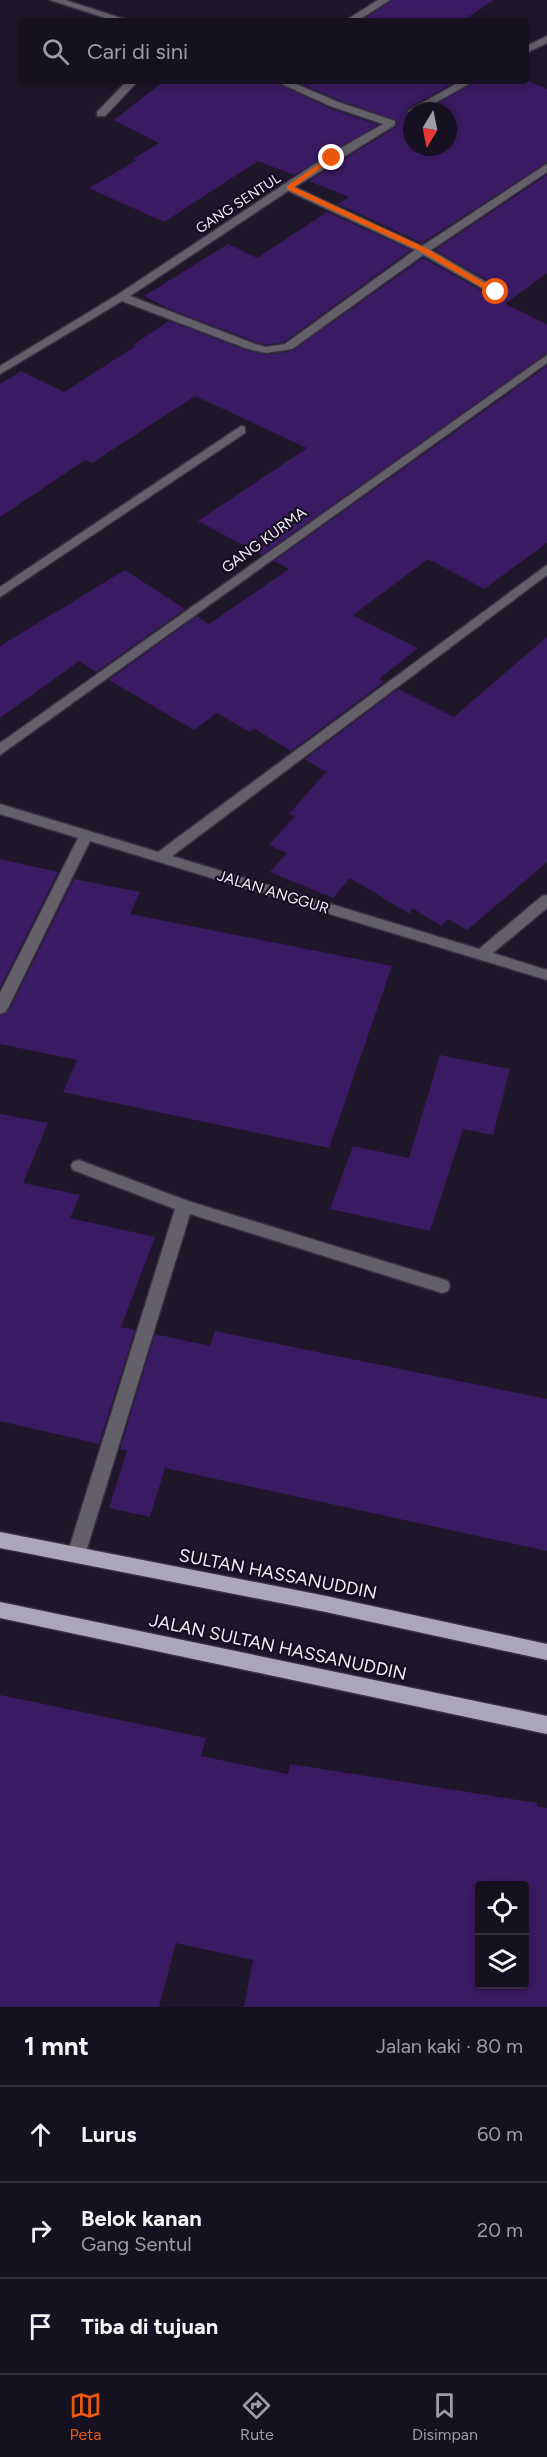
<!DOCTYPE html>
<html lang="id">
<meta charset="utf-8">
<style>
:root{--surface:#161120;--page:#231f2d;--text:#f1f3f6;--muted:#9e9da5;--line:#35313e;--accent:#ea580c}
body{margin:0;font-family:Figtree,sans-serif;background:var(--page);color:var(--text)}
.controls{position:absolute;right:18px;bottom:18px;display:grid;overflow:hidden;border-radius:6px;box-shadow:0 3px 9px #0003}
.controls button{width:54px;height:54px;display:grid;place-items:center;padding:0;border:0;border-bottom:2px solid var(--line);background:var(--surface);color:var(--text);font:30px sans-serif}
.compass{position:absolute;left:403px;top:102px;width:54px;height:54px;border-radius:50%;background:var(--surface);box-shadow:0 3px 9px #0003;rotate:190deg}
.stop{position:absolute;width:18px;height:18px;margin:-14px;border:4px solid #ea580c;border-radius:50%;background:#fff}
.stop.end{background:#ea580c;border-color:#fff;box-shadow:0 2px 6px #0008}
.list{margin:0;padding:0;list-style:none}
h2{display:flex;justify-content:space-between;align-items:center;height:78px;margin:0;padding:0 24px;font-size:26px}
h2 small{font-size:20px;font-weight:400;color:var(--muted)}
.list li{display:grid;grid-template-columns:39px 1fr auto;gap:18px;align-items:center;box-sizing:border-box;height:96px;padding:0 24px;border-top:2px solid var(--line)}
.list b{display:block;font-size:22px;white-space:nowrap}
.list p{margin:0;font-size:20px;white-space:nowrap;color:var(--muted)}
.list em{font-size:20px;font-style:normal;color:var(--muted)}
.icon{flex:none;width:33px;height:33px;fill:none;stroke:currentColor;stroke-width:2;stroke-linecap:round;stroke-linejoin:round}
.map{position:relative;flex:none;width:547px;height:2007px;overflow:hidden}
.search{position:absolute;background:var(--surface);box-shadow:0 3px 9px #0003;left:18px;right:18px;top:18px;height:66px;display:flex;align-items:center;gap:15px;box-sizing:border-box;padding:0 21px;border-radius:6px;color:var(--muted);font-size:22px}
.sheet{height:366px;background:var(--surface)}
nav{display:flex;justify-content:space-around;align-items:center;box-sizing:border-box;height:84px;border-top:2px solid var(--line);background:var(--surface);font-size:16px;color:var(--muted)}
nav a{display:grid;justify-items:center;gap:3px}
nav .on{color:var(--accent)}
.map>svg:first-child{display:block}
.building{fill:#3a1a62;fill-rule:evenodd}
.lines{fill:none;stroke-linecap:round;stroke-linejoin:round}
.minor-casing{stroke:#373143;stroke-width:3}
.major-casing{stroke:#373143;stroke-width:3}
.minor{fill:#63606a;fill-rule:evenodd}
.major{fill:#aca6bb;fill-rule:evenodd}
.route{fill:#ea580c}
.labels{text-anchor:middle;stroke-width:4.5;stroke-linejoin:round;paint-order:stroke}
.far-street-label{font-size:14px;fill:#f1edfb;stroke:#150e20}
.street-label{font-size:15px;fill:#f1edfb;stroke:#150e20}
.near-street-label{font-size:18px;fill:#f1edfb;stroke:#150e20}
</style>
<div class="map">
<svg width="547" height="2007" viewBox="0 0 547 2007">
<rect width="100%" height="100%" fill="#1e172a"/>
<g class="building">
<path d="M393,0H494L462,21H361Z"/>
<path d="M164,81H273L329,108L378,125L294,175L258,161L164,222L89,188L137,160L133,159L159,143L114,120Z"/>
<path d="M295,81H456L406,110L412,116V147H448V111H426L476,81H528L547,89V162L422,243L338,204L349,197L309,181L396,127L397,120L339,100Z"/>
<path d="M547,175V273L505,304L547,324V353L262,555L198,521L307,448L195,396L92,463L85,460L0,517V384L21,371L64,392L136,346L133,345L169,321L248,351L266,355L292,351L423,258L491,296H500L502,294L501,288L435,250Z"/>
<path d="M327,212L411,250L284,342L266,345L256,342L167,308L144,296L228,244L257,258Z"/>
<path d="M547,366V543L484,589L428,559L353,615L418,648L379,679L384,682L291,751L255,729L250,732L217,713L194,730L109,680L197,616L209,624L289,569L274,561Z"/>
<path d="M125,570L185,609L96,672L79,661L0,718V646Z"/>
<path d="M547,637V862L467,930L449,919L441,926L412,908L410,914L350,878L333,898L270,872L287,853L269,845L295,816L289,814L326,772L305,759L398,689L454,717Z"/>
<path d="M0,859L58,872L0,988Z"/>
<path d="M74,879L140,892L130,914L392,966L329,1148L63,1092L77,1060L0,1044V1016L10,1009Z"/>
<path d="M440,1055L510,1069L493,1135L463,1129L430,1231L330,1209L353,1146L409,1158Z"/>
<path d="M0,1114L48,1123L23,1183L80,1195L70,1218L155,1237L121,1327L135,1330L99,1444L0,1421Z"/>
<path d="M215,1331L547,1399V1551L165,1468L150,1517L109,1508L127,1451L120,1449L155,1334L210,1346Z"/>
<path d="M0,1695L206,1738L201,1756L288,1774L290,1764L537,1803V1807L547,1808V2007H244L253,1960L176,1943L159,2007H0ZM480,1886H525V1984H480Z"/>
</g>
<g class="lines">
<g class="minor-casing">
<g id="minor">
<path d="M50,0H65L130,21H115Z"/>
<path d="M378,0H390L357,21H345Z"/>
<path d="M547,36V43L526,53V46Z"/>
<path d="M127,81H138L105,116H97V112Z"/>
<path d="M275,81H289L338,102L395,121V125L295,187L422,246L547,164V172L431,250L500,290V294H492L423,255L292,349L266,353L248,349L122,301L0,374V366L117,295L327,156L383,124L330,106ZM288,191L415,250L285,344L266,347L255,344L130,296Z"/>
<path d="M461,81H474L421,111H412V114L408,111Z"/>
<path d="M547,355V363L0,755V743Z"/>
<path d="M241,426L245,427V433L0,597V587Z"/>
<path d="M547,565V575L172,856L479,949L542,896L547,895V908L493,953L547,970V980L90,841L8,1008L5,1012L0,1014V993L78,838L0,814V804L158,852Z"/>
<path d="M79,1160L188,1201L442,1279L448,1281L450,1286L448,1291L442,1293L190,1214L85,1555L82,1561L76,1563L70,1561L67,1555L175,1209L73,1170L71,1166L73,1162Z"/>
</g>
</g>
<g class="major-casing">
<g id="major">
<path d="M0,1532L326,1596L547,1644V1660L326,1612L0,1548Z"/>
<path d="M0,1602L547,1716V1734L0,1618Z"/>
</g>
</g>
<use href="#minor" class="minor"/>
<use href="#major" class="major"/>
</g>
<path class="route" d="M329,157L335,158L294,187L426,248L498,291V294H493L420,251L287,189V186Z"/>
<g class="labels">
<g class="far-street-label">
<text transform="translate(238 203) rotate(-33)" y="5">GANG SENTUL</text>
</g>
<g class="street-label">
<text transform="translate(264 540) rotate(-36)" y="5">GANG KURMA</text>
<text transform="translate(273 892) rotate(17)" y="5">JALAN ANGGUR</text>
</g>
<g class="near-street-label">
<text transform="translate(278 1574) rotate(11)" y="6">SULTAN HASSANUDDIN</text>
<text transform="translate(278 1647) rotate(12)" y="6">JALAN SULTAN HASSANUDDIN</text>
</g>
</g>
</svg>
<div class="controls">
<button><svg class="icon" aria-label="locate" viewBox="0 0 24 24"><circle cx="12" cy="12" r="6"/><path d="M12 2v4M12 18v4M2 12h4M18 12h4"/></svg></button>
<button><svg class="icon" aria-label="layers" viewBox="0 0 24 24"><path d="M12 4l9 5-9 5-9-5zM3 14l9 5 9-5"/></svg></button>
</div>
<svg class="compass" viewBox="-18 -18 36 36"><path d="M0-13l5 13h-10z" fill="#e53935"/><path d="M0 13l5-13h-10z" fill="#9e9da5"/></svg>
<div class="stop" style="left:496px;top:292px"></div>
<div class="stop end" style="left:332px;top:158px"></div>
<div class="search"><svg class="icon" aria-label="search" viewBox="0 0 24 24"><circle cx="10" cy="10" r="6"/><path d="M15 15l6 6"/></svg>Cari di sini</div>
</div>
<section class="sheet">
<h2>1 mnt<small>Jalan kaki · 80 m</small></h2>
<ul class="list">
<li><svg class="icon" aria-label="ahead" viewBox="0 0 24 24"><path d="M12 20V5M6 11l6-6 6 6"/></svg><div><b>Lurus</b></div><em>60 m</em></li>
<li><svg class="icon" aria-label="right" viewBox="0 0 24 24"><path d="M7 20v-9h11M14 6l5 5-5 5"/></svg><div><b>Belok kanan</b><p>Gang Sentul</p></div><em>20 m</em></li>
<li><svg class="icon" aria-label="arrive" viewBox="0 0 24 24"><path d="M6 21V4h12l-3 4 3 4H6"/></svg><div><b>Tiba di tujuan</b></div></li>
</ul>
</section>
<nav>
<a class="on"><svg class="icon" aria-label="map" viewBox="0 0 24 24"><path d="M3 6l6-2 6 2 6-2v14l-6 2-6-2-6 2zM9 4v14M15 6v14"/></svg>Peta</a>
<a><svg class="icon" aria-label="directions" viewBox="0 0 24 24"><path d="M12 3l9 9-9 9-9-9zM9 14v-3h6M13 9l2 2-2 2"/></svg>Rute</a>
<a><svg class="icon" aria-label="saved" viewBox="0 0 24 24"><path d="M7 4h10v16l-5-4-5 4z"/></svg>Disimpan</a>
</nav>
